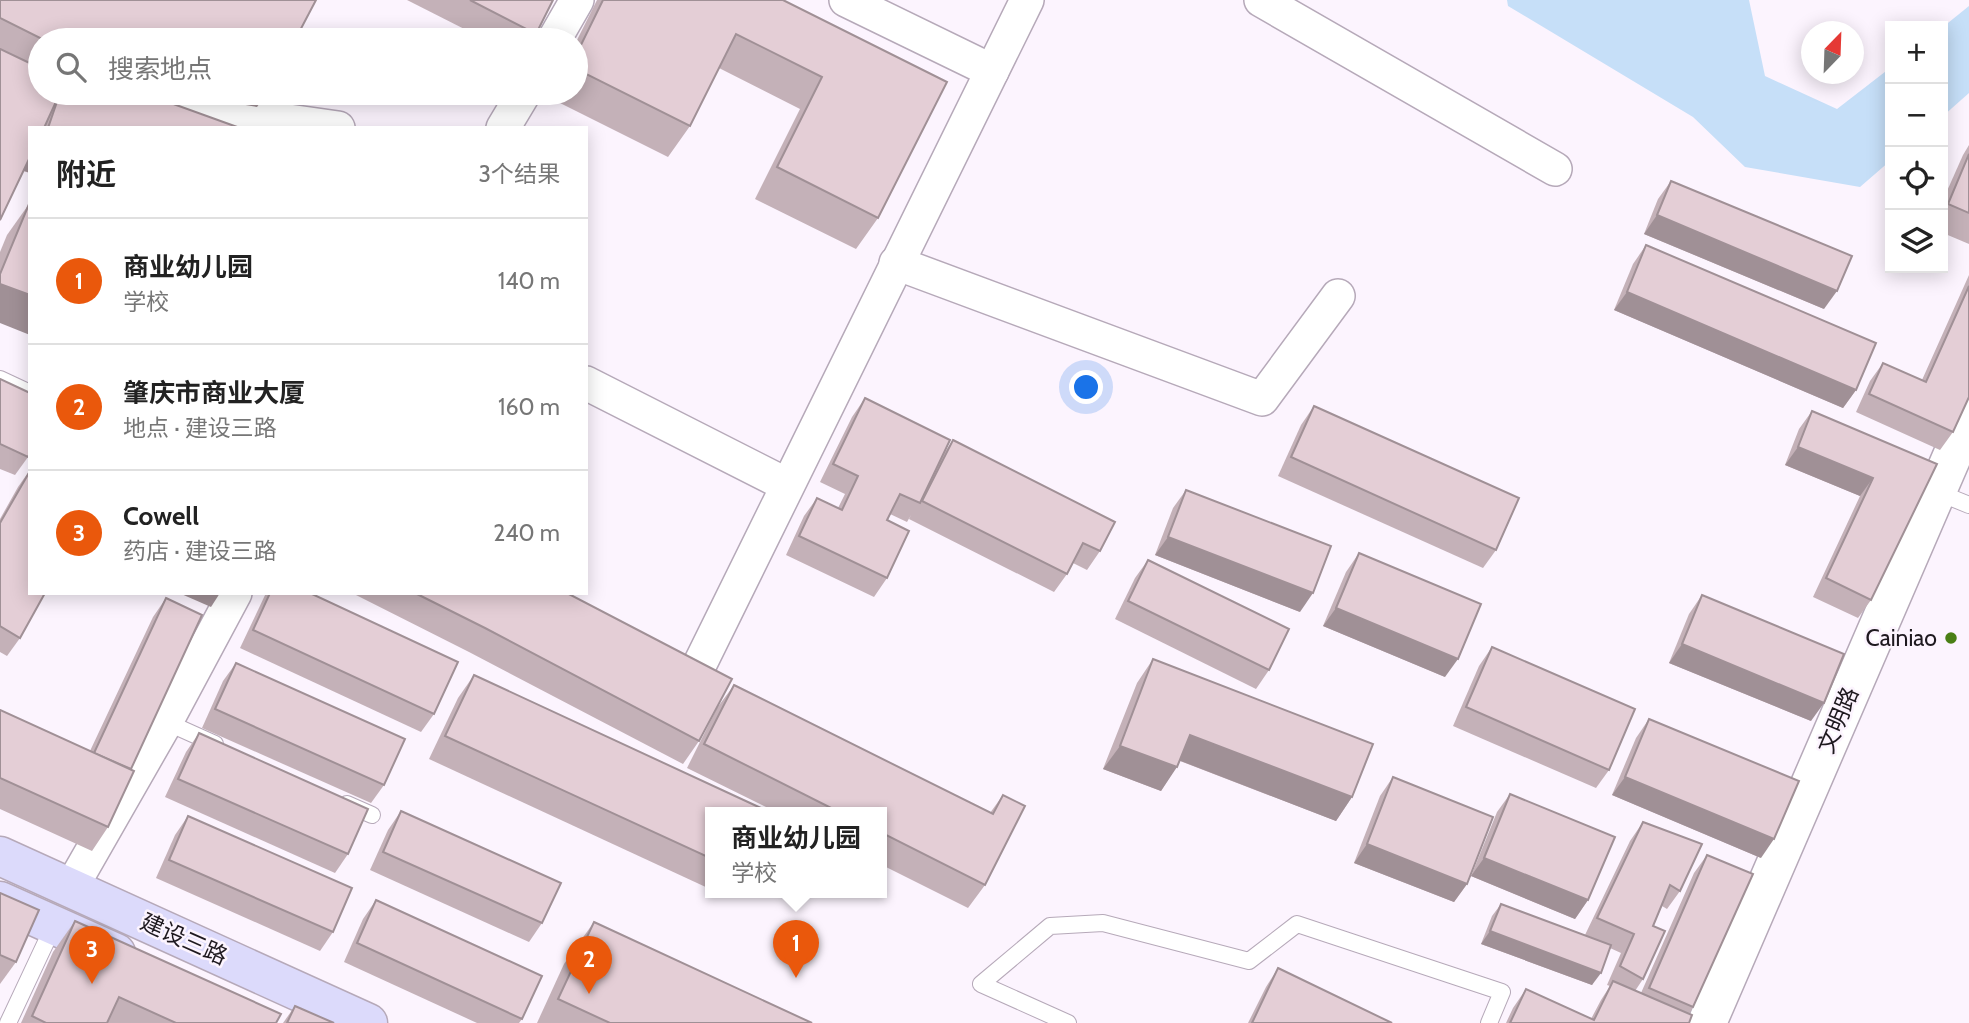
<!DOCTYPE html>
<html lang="zh">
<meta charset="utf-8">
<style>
:root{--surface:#fff;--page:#f2f2f2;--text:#222;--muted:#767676;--line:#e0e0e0;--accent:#ea580c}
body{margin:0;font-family:Cabin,"Noto Sans SC",sans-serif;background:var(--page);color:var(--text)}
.controls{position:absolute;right:21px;top:21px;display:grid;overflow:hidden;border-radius:0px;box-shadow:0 4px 18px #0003}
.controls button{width:63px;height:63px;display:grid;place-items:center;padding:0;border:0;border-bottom:2px solid var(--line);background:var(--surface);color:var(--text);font:35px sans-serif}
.compass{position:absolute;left:1801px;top:21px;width:63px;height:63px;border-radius:50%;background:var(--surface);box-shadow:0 4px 18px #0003;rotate:23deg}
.you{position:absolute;left:1087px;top:388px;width:24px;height:24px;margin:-18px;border:5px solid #fff;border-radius:50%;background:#1a73e8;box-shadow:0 0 0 10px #1a73e833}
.badge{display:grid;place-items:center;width:46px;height:46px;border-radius:50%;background:var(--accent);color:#fff;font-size:23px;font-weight:700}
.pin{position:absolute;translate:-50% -58px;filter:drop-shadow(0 2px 4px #0008)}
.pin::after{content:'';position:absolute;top:37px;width:24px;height:21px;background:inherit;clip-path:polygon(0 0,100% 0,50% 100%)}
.popup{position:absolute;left:705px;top:807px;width:182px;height:91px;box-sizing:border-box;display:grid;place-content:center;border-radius:0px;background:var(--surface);filter:drop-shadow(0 2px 5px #0005);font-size:23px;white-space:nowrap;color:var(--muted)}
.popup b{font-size:26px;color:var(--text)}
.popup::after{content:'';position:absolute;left:50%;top:100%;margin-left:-14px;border:14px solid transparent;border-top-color:var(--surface)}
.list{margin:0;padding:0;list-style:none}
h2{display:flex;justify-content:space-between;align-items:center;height:91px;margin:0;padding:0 28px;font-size:30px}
h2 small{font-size:23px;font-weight:400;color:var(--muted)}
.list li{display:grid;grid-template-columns:46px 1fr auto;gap:21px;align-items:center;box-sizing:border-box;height:126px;padding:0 28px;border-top:2px solid var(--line)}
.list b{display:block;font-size:26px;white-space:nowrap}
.list p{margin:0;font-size:23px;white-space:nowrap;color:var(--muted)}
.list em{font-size:23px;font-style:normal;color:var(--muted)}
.icon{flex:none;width:38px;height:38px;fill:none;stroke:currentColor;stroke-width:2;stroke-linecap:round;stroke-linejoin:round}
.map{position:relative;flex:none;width:1969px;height:1023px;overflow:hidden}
.search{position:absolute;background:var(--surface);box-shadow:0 4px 18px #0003;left:28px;top:28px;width:560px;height:77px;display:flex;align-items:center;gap:18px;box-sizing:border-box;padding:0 24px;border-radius:38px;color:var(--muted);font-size:26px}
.panel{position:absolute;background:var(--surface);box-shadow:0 4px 18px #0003;left:28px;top:126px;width:560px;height:469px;border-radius:0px}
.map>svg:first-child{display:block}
.water{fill:#c6dff8}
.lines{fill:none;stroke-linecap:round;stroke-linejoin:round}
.service-casing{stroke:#b6a9b9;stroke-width:18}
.minor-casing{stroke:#b6a9b9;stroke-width:36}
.tertiary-casing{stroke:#b6a9b9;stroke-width:41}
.secondary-casing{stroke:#b6a9b9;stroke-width:41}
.service{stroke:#fff;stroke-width:16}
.minor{stroke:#fff;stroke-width:33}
.tertiary{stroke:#fff;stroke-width:38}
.secondary{stroke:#dcdafb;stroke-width:38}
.wall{fill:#c4b1b8}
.shaded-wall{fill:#a09096}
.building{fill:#e4ced6;stroke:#a09096;stroke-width:2}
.poi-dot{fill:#4a7f15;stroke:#fcf4fe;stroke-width:2.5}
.labels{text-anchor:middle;stroke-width:5;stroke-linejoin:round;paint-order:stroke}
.poi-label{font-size:23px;fill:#1e191f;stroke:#fcf4fe;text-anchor:end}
.street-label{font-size:23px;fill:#1e191f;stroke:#fcf4fe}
</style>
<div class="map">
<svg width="1969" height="1023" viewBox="0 0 1969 1023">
<rect width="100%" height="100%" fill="#fcf4fe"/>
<g class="water">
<path d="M1507,0H1749L1765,76L1837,109L1890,68V161L1860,187L1745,167L1693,117L1508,6Z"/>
<path d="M1969,6V93L1943,116V27Z"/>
</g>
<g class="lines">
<g class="service-casing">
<g id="service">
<path d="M0,379L30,393"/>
<path d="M1937,492L1969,505"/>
<path d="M166,722L215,744"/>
<path d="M347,804L372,815"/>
<path d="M8,1023L54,925"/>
<path d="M1068,1023L981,984L1050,926L1103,923L1249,961L1297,924L1502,992L1489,1023"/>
</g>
</g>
<g class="minor-casing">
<g id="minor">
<path d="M846,0L992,71"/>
<path d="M1261,0L1555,169"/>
<path d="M554,40L577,0"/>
<path d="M106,93L152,102L338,128"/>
<path d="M503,128L524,93"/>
<path d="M896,263L1262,399L1338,296"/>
<path d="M586,383L787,485"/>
<path d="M696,672L1027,0"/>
<path d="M71,888L166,722L235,593"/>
</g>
</g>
<g class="tertiary-casing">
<path id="tertiary" d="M1707,1023L1969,417"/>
</g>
<g class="secondary-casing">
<g id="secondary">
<path d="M0,856L368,1023"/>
<path d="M0,901L116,953"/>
</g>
</g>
<use href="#service" class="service"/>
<use href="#minor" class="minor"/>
<use href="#tertiary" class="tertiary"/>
<use href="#secondary" class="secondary"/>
</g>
<g class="wall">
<path d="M0,0L295,40H40V93L240,128H30V173L23,171L0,221Z"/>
<path d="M407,0H553L536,34L531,40H486Z"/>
<path d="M597,0H783L947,82L878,218L856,249L755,199L800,109L719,68L690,126L668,157L548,97L550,93H576V42Z"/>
<path d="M1969,145V244L1943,233V200L1963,155Z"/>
<path d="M1671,181L1824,309L1644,234L1658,199Z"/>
<path d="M29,204L0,323V252L7,235Z"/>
<path d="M1646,245L1856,390L1843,408L1614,310L1633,264Z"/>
<path d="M1969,275V397L1953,432L1940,450L1856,412L1870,381L1883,363L1922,380Z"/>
<path d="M0,379L28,457L15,475L0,469Z"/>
<path d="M865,398L944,453L953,440L1100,551L1087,570L1073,563L1067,574L1054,592L909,519L911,515L907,522L890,514L887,520V578L874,597L786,555L804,516L817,498L838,508L845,494L820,482L852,417Z"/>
<path d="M1314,406L1496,550L1483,568L1278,476L1301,425Z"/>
<path d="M1812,411L1937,464L1871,600L1858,618L1813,597L1860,496L1785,465L1799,429Z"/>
<path d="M30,470L20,638L7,656L0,652V519L18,487Z"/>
<path d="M1186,490L1300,612L1155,555L1173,508Z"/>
<path d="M1359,553L1445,677L1323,626L1346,572Z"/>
<path d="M1148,560L1269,670L1256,689L1115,619L1135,578Z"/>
<path d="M266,593H310L434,714L421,732L240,648Z"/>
<path d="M352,593H567L699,741L683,764L469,652Z"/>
<path d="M1702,595L1811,721L1669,663L1689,614Z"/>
<path d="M166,598L131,769L108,827L92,851L0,809V710L90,751L153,617Z"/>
<path d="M1492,647L1609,770L1596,788L1453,726L1479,666Z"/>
<path d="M1153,659L1352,797L1336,821L1180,761L1161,791L1103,769L1137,683Z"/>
<path d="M236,663L384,785L371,803L202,728L223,681Z"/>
<path d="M474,675L710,812V889L429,759L458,698Z"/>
<path d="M734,685L990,813L1003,795L985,885L968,908L882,865V812H776L687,768L717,708Z"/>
<path d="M1649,719L1761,858L1612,795L1636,738Z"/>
<path d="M199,733L348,854L335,873L165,797L186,752Z"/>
<path d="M1393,777L1467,884L1454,902L1354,863L1380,796Z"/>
<path d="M1510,794L1588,900L1575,919L1471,876L1497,812Z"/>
<path d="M401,811L542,923L529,942L370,870L388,830Z"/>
<path d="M188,816L333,932L320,951L156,878L175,835Z"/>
<path d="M1643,822L1680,891L1667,909L1662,906L1653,926L1643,979L1635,991L1641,993L1694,873L1707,855L1693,1007L1689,1014V1023H1506L1513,1008L1526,989L1591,1019L1601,1000L1610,986L1607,985L1621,953L1610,948L1592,985L1481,944L1492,916L1501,904L1585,935L1630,841Z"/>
<path d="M0,893L16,962L0,984Z"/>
<path d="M376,900L522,1019L519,1023H477L344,962L363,919Z"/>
<path d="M75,921L276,1023H21L53,952Z"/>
<path d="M594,922L812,1023H537L564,964Z"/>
<path d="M1278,968L1392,1023H1248L1266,987Z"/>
<path d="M295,1006L334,1023H283Z"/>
</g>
<g class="shaded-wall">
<path d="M174,93H267L257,107Z"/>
<path d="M30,159V173L22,170Z"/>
<path d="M1657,215L1837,291L1824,309L1644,234Z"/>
<path d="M0,284L30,295V335L0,323Z"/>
<path d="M1627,292L1856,390L1843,408L1614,310Z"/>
<path d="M1798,447L1873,478L1860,496L1785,465Z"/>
<path d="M1168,537L1313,593L1300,612L1155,555Z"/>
<path d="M179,593H220L211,607Z"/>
<path d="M1336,608L1458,659L1445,677L1323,626Z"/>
<path d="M1682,644L1824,703L1811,721L1669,663Z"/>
<path d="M1190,735L1352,797L1336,821L1173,758Z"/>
<path d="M1120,746L1177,767L1161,791L1103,769Z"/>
<path d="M1625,777L1774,839L1761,858L1612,795Z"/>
<path d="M1367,844L1467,884L1454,902L1354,863Z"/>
<path d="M1484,858L1588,900L1575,919L1471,876Z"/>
<path d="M1490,931L1601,973L1592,985L1481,944Z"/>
</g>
<g class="building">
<path d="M0,0H316L295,40H44L0,18Z"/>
<path d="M470,0H553L536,34Z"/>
<path d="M603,0H783L947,82L878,218L777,167L822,77L736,34L690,126L576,69V55Z"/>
<path d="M0,49L40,68V93H60L44,128H30V157L0,220Z"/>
<path d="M60,93H143L240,128H48Z"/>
<path d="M1969,154V213L1948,204Z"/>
<path d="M1671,181L1852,256L1837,291L1657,215Z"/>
<path d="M29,204H30V295L0,284V274Z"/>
<path d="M1646,245L1876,343L1856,390L1627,292Z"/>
<path d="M1969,286V397L1953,432L1869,394L1883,363L1926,382Z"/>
<path d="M0,379L30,393V453L28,457L0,444Z"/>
<path d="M865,398L950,440L920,503L900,494L887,520L909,531L887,578L799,536L817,498L842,510L858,476L833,464Z"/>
<path d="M1314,406L1519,498L1496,550L1291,457Z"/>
<path d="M1812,411L1937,464L1871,600L1826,578L1873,478L1798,447Z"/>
<path d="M953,440L1115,522L1100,551L1083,543L1067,574L922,501Z"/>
<path d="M30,471V593H45L20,638L0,626V523Z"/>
<path d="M1186,490L1331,546L1313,593L1168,537Z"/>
<path d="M1359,553L1481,604L1458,659L1336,608Z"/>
<path d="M1148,560L1289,629L1269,670L1128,601Z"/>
<path d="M270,593H310L458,662L434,714L253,630Z"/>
<path d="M415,593H567L732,679L699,741L485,628Z"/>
<path d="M1702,595L1844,654L1824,703L1682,644Z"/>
<path d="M166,598L202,615L131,769L94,753Z"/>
<path d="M1492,647L1635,709L1609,770L1466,707Z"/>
<path d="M1153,659L1373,744L1352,797L1190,735L1177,767L1120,746Z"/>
<path d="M236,663L405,739L384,785L215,709Z"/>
<path d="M474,675L763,809L761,812H710V858L445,736Z"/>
<path d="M734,685L993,814L1003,795L1025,806L985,885L882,833V812H839L704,744Z"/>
<path d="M0,710L134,771L108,827L0,778Z"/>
<path d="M1649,719L1799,781L1774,839L1625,777Z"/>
<path d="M199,733L368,809L348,854L178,779Z"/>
<path d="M1393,777L1493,817L1467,884L1367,844Z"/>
<path d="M1510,794L1615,837L1588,900L1484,858Z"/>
<path d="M401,811L561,883L542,923L383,852Z"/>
<path d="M188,816L352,888L333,932L169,860Z"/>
<path d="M1643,822L1702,844L1680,891L1670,885L1653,926L1665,931L1643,979L1620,966L1634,934L1597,918Z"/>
<path d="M1707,855L1753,874L1693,1007L1649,988Z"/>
<path d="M0,893L39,910L16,962L0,955Z"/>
<path d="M376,900L542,976L522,1019L357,943Z"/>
<path d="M1501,904L1611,945L1601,973L1490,931Z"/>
<path d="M75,921L281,1014L276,1023H176L119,997L107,1023H46L32,1016Z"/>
<path d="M594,922L812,1023H610L558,999Z"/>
<path d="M1278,968L1392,1023H1252Z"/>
<path d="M1613,981L1692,1015L1689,1023H1510L1526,989L1594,1020Z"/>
<path d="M295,1006L334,1023H287Z"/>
</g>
<circle class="poi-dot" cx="1951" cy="638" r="7"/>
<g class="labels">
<g class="poi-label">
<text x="1937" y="646">Cainiao</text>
</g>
<g class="street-label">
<text transform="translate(1838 720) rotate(-67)" y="8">文明路</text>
<text transform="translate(184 939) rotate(24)" y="8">建设三路</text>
</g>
</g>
</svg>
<div class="controls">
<button>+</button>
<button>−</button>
<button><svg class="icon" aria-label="locate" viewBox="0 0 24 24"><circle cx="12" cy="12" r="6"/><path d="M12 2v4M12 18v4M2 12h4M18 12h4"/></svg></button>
<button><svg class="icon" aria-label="layers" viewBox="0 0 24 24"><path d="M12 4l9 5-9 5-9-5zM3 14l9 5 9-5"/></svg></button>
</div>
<svg class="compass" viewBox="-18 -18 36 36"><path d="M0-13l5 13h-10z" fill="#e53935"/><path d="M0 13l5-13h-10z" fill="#767676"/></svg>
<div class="you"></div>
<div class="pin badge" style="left:796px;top:978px">1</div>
<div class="popup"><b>商业幼儿园</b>学校</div>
<div class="pin badge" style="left:589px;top:994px">2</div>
<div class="pin badge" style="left:92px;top:984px">3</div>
<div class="search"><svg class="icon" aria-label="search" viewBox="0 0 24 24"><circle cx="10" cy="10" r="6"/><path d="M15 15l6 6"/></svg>搜索地点</div>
<section class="panel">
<h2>附近<small>3个结果</small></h2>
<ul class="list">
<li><span class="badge">1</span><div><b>商业幼儿园</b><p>学校</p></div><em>140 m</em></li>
<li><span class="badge">2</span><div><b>肇庆市商业大厦</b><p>地点 · 建设三路</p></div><em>160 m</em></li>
<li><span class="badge">3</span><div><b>Cowell</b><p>药店 · 建设三路</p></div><em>240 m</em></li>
</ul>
</section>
</div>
